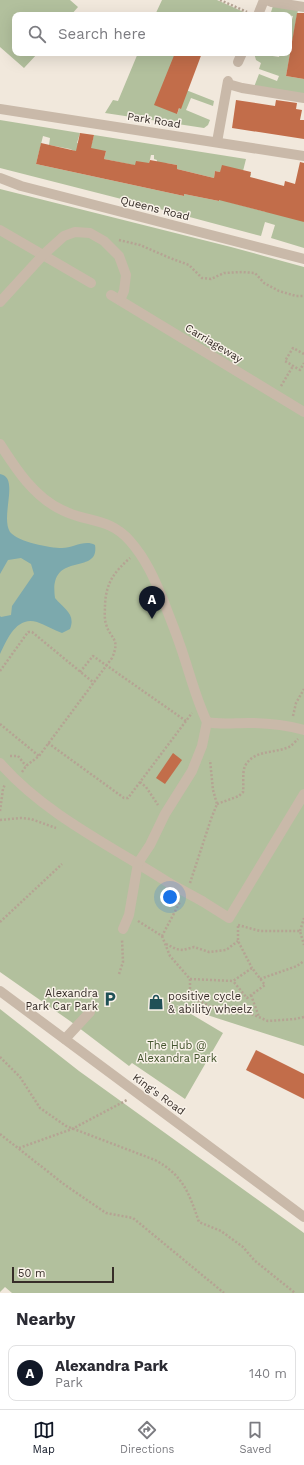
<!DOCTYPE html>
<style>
:root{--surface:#fff;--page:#f7f7f7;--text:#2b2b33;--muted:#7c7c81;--line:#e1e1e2;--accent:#111827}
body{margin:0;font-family:"Work Sans",sans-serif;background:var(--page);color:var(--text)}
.scale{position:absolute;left:12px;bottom:10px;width:102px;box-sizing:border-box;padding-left:4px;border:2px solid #362d28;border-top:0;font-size:11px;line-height:14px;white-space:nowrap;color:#362d28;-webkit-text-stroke:3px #f9f2e9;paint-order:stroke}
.you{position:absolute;left:170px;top:897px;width:14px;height:14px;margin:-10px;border:3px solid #fff;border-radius:50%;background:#1a73e8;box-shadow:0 0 0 6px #1a73e833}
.badge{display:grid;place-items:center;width:26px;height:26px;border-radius:50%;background:var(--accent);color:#fff;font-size:13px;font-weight:700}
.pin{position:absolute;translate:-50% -33px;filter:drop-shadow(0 1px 2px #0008)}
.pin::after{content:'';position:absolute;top:21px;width:14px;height:12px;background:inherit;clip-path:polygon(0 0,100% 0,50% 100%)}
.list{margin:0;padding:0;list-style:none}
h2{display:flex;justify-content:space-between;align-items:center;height:52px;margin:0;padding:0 16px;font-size:17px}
h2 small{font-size:13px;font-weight:400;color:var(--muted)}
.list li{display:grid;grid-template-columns:26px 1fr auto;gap:12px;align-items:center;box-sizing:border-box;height:56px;margin:0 8px 8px;padding:0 8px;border:1px solid var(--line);border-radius:8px}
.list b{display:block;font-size:15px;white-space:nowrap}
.list p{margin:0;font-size:13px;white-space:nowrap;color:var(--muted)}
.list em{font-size:13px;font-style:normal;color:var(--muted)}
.icon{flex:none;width:22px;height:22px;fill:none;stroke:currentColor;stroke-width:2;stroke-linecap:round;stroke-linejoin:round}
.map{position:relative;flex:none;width:304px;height:1293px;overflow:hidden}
.search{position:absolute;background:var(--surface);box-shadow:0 4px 16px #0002;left:12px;right:12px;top:12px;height:44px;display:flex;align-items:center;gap:10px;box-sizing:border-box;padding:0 14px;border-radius:8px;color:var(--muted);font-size:15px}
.sheet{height:116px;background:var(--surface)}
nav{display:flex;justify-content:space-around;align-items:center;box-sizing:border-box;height:56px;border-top:1px solid var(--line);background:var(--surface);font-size:11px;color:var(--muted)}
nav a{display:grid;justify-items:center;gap:2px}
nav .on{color:var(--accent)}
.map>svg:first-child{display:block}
.green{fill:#b2c09d;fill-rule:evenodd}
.water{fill:#7ca9ad}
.building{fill:#c26d4a}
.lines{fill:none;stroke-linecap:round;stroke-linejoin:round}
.path{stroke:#b5a393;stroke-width:2.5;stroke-dasharray:2 2;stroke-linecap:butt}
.minor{stroke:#c9b9a9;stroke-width:10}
.minor-bridge{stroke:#c9b9a9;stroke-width:10}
.labels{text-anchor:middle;stroke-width:3;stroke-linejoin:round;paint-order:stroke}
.street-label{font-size:11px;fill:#362d28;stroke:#f9f2e9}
.poi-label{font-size:11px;fill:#362d28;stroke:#f9f2e9;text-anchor:end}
.park-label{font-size:11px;fill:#43542d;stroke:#f9f2e9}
</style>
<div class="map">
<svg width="304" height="1293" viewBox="0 0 304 1293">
<rect width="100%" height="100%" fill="#f1e8dc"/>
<g class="green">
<path d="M0,0H70L78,7L71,15H15V53H38L24,68L0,47Z"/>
<path d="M162,0H217L246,13L245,15H155Z"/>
<path d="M273,6L298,10L286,76L304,79V95L254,87L259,74L277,81L279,76L259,69L261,63L256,60L254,53L279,57L280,53H289V31L293,16L271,12Z"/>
<path d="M138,53H175L177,114L186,90L214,101L213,106L191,98L186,110L210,120L208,125L204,128L105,113L113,100L118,101Z"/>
<path d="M0,120L80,133L77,143L91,146L94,135L246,159L243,171L251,174L250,177L229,202L266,212L272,190L304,222V248L271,238L275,225L265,222L261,236L141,204L0,168ZM43,136L50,138L49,145L70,149L83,155L106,151L104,159L148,168L151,155H154V159L157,160L156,166L166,163L177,165V169L214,178L215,171L220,172L227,167L219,201L184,194V196L36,164Z"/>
<path d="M0,189L231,247L304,267V1046L176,1005L223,1033L185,1099L132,1063L129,1066L70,1021L0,972Z"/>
<path d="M0,1009L79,1071L304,1233V1293H12L5,1287L0,1292Z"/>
</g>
<path class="water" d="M0,474C20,477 0,516 10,532C18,542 50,548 62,548C73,548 85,539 95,545C100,577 48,549 55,598C64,609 76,614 70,629L62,633C54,630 45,625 37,622C16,616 7,640 0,654V616L1,617L11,615L12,606L34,574L31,564L21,558L8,560L0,574Z"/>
<g class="building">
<path d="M297,13H304V79L286,76Z"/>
<path d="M175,53H202L181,109L179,108L177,114L154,105Z"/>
<path d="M236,100L275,106L276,100L297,103L296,109L302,110L300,120H304V139L232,128Z"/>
<path d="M80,133L94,135L91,148L106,151L104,159L135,165L136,161L149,163L150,160L177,165V169L214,178L215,171L220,172L222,165L251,172L250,177L284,186L285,181L295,184L300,162L304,163V222L219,200V201L184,194V196L36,164L41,143L76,151Z"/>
<path d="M173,753L182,760L165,784L156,778Z"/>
<path d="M256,1050L304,1074V1099L246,1070Z"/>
</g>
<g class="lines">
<g class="path">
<path d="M220,0L247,12"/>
<path d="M119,240L140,245L170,258L189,265L202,278L211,279L224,273L242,272L255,273L264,283L279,291L296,296H304"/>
<path d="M304,354L293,348L285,361L300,370L304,363"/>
<path d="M281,386L293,366"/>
<path d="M0,671L28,632H32L94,683"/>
<path d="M80,672L93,656L186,721"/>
<path d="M293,716L296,703L304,689"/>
<path d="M0,724L39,756"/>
<path d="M48,743L124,798H128L192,713"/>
<path d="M10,756H18L26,766"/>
<path d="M22,772L26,766L39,756L112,658C121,638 110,639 106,624C104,618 105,611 105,605C106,583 114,572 130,558"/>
<path d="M140,782L146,787L158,805"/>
<path d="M217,804L239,796L243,792C244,784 242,773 245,766C254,749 276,754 291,746C293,744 296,741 298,739"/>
<path d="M0,811L3,789L5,784"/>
<path d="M0,820L21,818L31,819L56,828"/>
<path d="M190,883L211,819L217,804L213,790L210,760"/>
<path d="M138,921L162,936L180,902"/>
<path d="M0,922L62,864"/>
<path d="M238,925L260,931H300L304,945"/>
<path d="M238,926V941L252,968"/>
<path d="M300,931L304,918"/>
<path d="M162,936L170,956L190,979L233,981L252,968L265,985L247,998L233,981"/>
<path d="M166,944L176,949L183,950L194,947L209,952L226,950L238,941"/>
<path d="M119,974L123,962L122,939"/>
<path d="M190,979V990L198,1000L209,1006L242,1010L268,1021L295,1019L304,1017"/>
<path d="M260,979L297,966L304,961"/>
<path d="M251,995L259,1017"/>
<path d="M0,1057L20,1077L40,1108L66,1126L155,1160C183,1175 189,1193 199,1222L221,1231L243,1247L254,1260L295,1293"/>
<path d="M0,1134L65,1185L106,1213L133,1218L224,1293"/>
<path d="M19,1148L72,1129L127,1100"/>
</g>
<g class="minor">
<path d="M267,0L272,2L304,7"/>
<path d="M258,15L264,0"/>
<path d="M238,62L242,53"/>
<path d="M228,84L242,88L304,98"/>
<path d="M0,109L304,156"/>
<path d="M217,142L228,81"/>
<path d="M0,178L21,186L304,259"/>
<path d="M0,230L91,283"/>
<path d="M111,295L304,412"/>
<path d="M0,302L43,255L64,236L75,232L90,233L104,241L119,256L126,275L124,291L120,300"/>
<path d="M0,444C16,469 34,497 62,510C87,523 109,517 130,541C146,559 155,580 164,602C169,616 175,630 180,645C189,670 195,697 207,722C221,725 234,723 248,723C267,723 286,725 304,730"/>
<path d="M0,763C44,814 113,847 169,883"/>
<path d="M202,901L229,918L304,794"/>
<path d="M123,929L129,915L138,863L150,845L165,814L192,771L202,746L207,722"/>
<path d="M0,991L304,1217"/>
<path d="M65,1039L90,1012"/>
</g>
<path class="minor-bridge" d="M169,883L202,901"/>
</g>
<defs>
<g id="parking-bare" transform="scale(1.2)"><path d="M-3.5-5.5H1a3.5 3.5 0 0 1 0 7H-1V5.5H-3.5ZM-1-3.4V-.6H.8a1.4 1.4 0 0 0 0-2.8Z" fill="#1f5056" stroke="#f9f2e9" stroke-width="2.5" paint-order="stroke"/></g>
<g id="shop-bare" transform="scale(1.2)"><path d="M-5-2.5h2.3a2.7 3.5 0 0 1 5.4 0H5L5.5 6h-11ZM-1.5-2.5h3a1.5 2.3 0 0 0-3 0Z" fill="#1f5056" stroke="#f9f2e9" stroke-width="2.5" paint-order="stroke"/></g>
</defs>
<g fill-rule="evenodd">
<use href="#parking-bare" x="110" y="999"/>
<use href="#shop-bare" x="156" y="1002"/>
</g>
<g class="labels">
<g class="street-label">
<text transform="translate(154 120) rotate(9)" y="4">Park Road</text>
<text transform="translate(155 208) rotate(14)" y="4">Queens Road</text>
<text transform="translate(214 343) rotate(31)" y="4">Carriageway</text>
<text transform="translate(159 1094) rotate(36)" y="4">King's Road</text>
</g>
<g class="poi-label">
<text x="98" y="997">Alexandra<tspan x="98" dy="13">Park Car Park</tspan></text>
<text x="168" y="1000" text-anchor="start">positive cycle<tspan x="168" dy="13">&amp; ability wheelz</tspan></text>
</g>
<g class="park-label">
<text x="177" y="1049">The Hub @<tspan x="177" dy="13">Alexandra Park</tspan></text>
</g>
</g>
</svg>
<div class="scale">50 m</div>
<div class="you"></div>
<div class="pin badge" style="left:152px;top:619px">A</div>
<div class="search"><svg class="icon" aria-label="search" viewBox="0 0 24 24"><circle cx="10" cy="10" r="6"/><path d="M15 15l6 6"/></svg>Search here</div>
</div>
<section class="sheet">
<h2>Nearby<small></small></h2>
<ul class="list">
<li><span class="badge">A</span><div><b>Alexandra Park</b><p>Park</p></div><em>140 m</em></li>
</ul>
</section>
<nav>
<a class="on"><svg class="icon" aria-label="map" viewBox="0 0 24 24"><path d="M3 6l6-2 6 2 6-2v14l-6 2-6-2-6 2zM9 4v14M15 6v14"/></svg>Map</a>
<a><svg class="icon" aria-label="directions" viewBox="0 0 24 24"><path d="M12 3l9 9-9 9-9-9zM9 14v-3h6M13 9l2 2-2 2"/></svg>Directions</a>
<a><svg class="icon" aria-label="saved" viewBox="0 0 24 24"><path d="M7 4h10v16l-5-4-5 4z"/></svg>Saved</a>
</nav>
